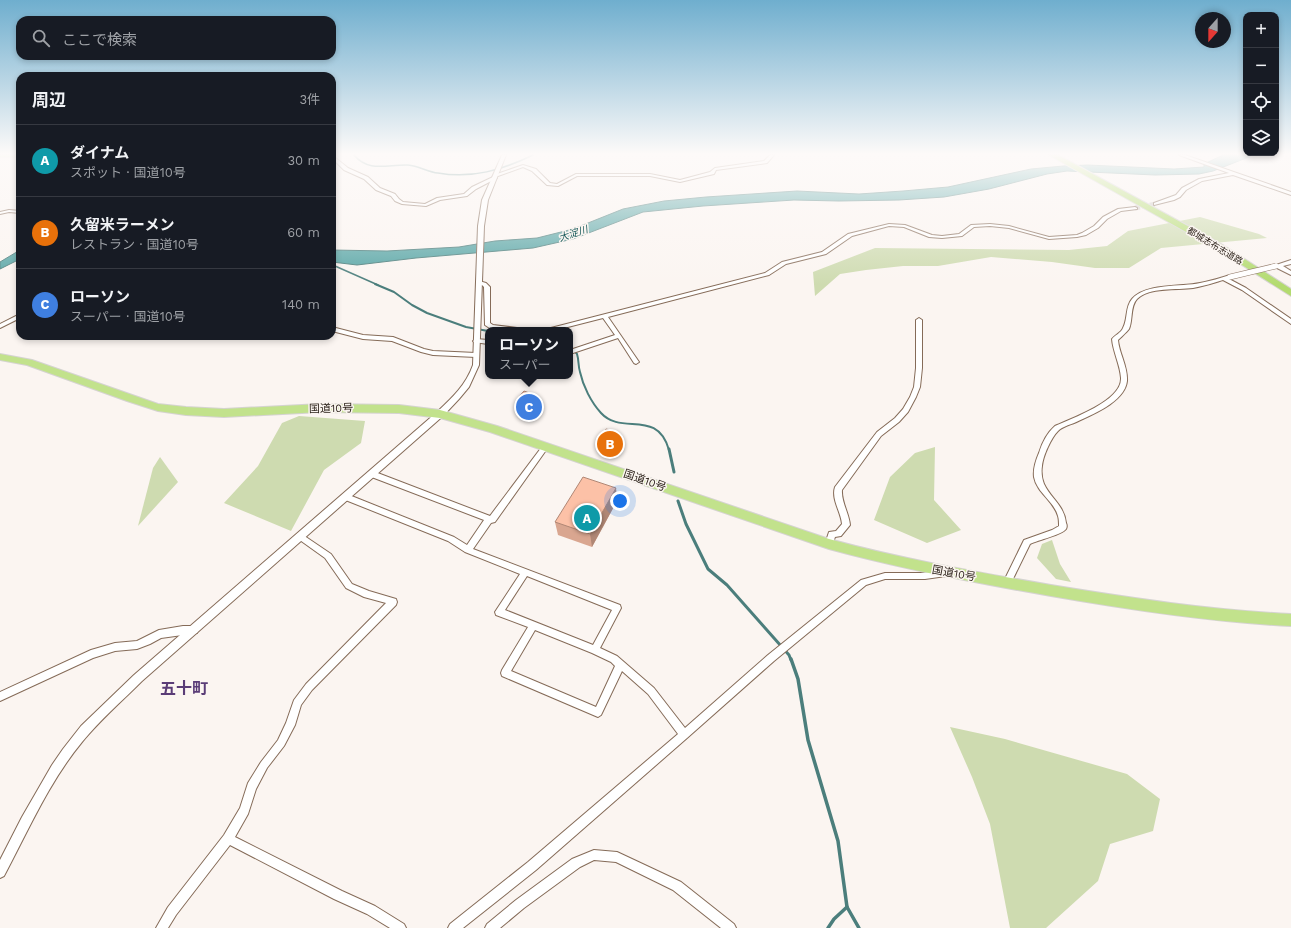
<!DOCTYPE html>
<html lang="ja">
<meta charset="utf-8">
<style>
:root{--surface:#171b24;--page:#242831;--text:#f1f3f6;--muted:#9ea1a6;--line:#363941;--accent:#db2777}
body{margin:0;font-family:"Work Sans","Noto Sans JP",sans-serif;background:var(--page);color:var(--text)}
.controls{position:absolute;right:12px;top:12px;display:grid;overflow:hidden;border-radius:8px;box-shadow:0 2px 6px #0003}
.controls button{width:36px;height:36px;display:grid;place-items:center;padding:0;border:0;border-bottom:1px solid var(--line);background:var(--surface);color:var(--text);font:20px sans-serif}
.compass{position:absolute;left:1195px;top:12px;width:36px;height:36px;border-radius:50%;background:var(--surface);box-shadow:0 2px 6px #0003;rotate:201deg}
.you{position:absolute;left:620px;top:501px;width:14px;height:14px;margin:-10px;border:3px solid #fff;border-radius:50%;background:#1a73e8;box-shadow:0 0 0 6px #1a73e833}
.badge{display:grid;place-items:center;width:26px;height:26px;border-radius:50%;background:var(--accent);color:#fff;font-size:13px;font-weight:700}
.pin{position:absolute;translate:-50% -50%;border:2px solid #fff;box-shadow:0 1px 4px #0006}
.popup{position:absolute;left:485px;top:327px;width:88px;height:52px;box-sizing:border-box;display:grid;place-content:center;border-radius:8px;background:var(--surface);filter:drop-shadow(0 1px 3px #0005);font-size:13px;white-space:nowrap;color:var(--muted)}
.popup b{font-size:15px;color:var(--text)}
.popup::after{content:'';position:absolute;left:50%;top:100%;margin-left:-8px;border:8px solid transparent;border-top-color:var(--surface)}
.list{margin:0;padding:0;list-style:none}
h2{display:flex;justify-content:space-between;align-items:center;height:52px;margin:0;padding:0 16px;font-size:17px}
h2 small{font-size:13px;font-weight:400;color:var(--muted)}
.list li{display:grid;grid-template-columns:26px 1fr auto;gap:12px;align-items:center;box-sizing:border-box;height:72px;padding:0 16px;border-top:1px solid var(--line)}
.list b{display:block;font-size:15px;white-space:nowrap}
.list p{margin:0;font-size:13px;white-space:nowrap;color:var(--muted)}
.list em{font-size:13px;font-style:normal;color:var(--muted)}
.icon{flex:none;width:22px;height:22px;fill:none;stroke:currentColor;stroke-width:2;stroke-linecap:round;stroke-linejoin:round}
.map{position:relative;flex:none;width:1291px;height:928px;overflow:hidden}
.search{position:absolute;background:var(--surface);box-shadow:0 2px 6px #0003;left:16px;top:16px;width:320px;height:44px;display:flex;align-items:center;gap:10px;box-sizing:border-box;padding:0 14px;border-radius:12px;color:var(--muted);font-size:15px}
.panel{position:absolute;background:var(--surface);box-shadow:0 2px 6px #0003;left:16px;top:72px;width:320px;height:268px;border-radius:12px}
.map>svg:first-child{display:block}
.green{fill:#cedbb0}
.water{fill:#59a6a6;stroke:#4b7e7c}
.lines{fill:none;stroke-linecap:round;stroke-linejoin:round}
.stream-far3{stroke:#4b7e7c;stroke-width:1.5}
.stream-far2{stroke:#4b7e7c;stroke-width:2}
.stream-far1{stroke:#4b7e7c;stroke-width:3}
.stream{stroke:#4b7e7c;stroke-width:3.5}
.minor-tunnel{stroke:#d1cbc6;stroke-width:5;stroke-dasharray:5 2.5;stroke-linecap:butt}
.minor-casing{stroke:#856b58;stroke-width:2}
.tertiary-casing{stroke:#856b58;stroke-width:2}
.trunk-casing{stroke:#d5d3d1;stroke-width:2}
.motorway-casing{stroke:#d5d3d1;stroke-width:2}
.minor{fill:#fff;fill-rule:evenodd}
.tertiary{fill:#fff;fill-rule:evenodd}
.trunk{fill:#c2e28c;fill-rule:evenodd}
.motorway{fill:#b3db6f;fill-rule:evenodd}
.minor-bridge-casing{stroke:#856b58;stroke-width:6;stroke-linecap:butt}
.minor-bridge{stroke:#fff;stroke-width:5}
.wall{fill:#d9a690}
.shaded-wall{fill:#b08775}
.building{fill:#fcc1a7;stroke:#b08775}
.labels{text-anchor:middle;stroke-width:3;stroke-linejoin:round;paint-order:stroke}
.far-street-label{font-size:9px;fill:#2b2119;stroke:#fbf5f1}
.far-water-label{font-size:10px;font-style:italic;fill:#155858;stroke:#fbf5f1}
.street-label{font-size:11px;fill:#2b2119;stroke:#fbf5f1}
.near-quarter-label{font-size:16px;font-weight:bold;fill:#5a3c77;stroke:#fbf5f1}
</style>
<div class="map">
<svg width="1291" height="928" viewBox="0 0 1291 928">
<rect width="100%" height="100%" fill="#fbf5f1"/>
<g class="green">
<path d="M1200,217L1259,234L1267,238L1161,248L1129,268H1095L1052,262L991,257L938,266H903L866,270L840,274L815,296L813,272L875,248L1069,250L1107,246L1128,231Z"/>
<path d="M299,416L365,421L361,443L324,470L291,531L224,503L258,466L282,423Z"/>
<path d="M935,447L934,500L961,530L927,543L874,520L890,477L915,453Z"/>
<path d="M160,457L178,482L138,526L153,468Z"/>
<path d="M1052,540L1060,564L1071,582L1056,579L1037,558L1042,544Z"/>
<path d="M950,727L1005,739L1127,774L1160,799L1153,831L1110,844L1098,881L1046,928H1010L990,824L972,777Z"/>
</g>
<g class="water">
<path d="M1223,155H1254L1213,171L1199,174L1155,175L1067,171L1047,174L989,189L944,197L899,200L839,201L794,200L703,206L643,212L573,239L533,248L416,258L357,265L332,262V250L387,251L459,247L495,241L537,238L573,229L623,209L664,201L706,197L797,191L859,194L903,191L948,187L1031,169L1063,166L1088,165L1174,169L1204,167V164Z"/>
<path d="M20,250V259L0,269V262Z"/>
</g>
<g class="lines">
<g class="stream-far3">
<path d="M354,155C369,173 388,164 408,165C419,166 428,172 438,173C472,179 502,170 533,155"/>
<path d="M332,262L335,266L378,285"/>
</g>
<g class="stream-far2">
<path d="M375,284L394,292L412,305L427,313L466,327L488,331"/>
<path d="M570,348C573,349 575,351 577,354C579,360 578,366 580,372C583,386 591,402 601,413C622,436 657,408 669,450"/>
</g>
<g class="stream-far1">
<path d="M669,449L674,472"/>
<path d="M678,501L686,524L708,569L727,585L789,655L791,660"/>
</g>
<g class="stream">
<path d="M791,659L798,679L808,740L838,841L847,907L859,928"/>
<path d="M828,928L834,919L847,907"/>
</g>
<path class="minor-tunnel" d="M1135,208L1156,204"/>
<g class="minor-casing">
<g id="minor">
<path d="M332,155L348,168L368,177L380,188L395,194L399,199L403,202L425,204L437,198L464,194L472,187L493,177L497,178L476,189L467,196L440,200L426,206L402,204L395,201L391,196L376,190L364,179L344,170L332,158Z"/>
<path d="M770,155H774L767,163L716,170L714,174L680,182L650,176H577L558,186L547,185L532,171L523,167L498,176L494,175L523,165L536,169L550,183L557,184L576,174H650L680,180L710,172L715,168L764,161Z"/>
<path d="M1179,155H1185L1291,192V195L1233,175L1202,181L1186,190L1180,197L1174,200L1154,205V203L1176,195L1182,188L1199,179L1229,173Z"/>
<path d="M1135,207L1137,208V209L1121,211L1107,219L1098,228L1086,235L1077,237L1049,239L1009,228L990,226L974,227L962,236L942,238L929,237L904,227L889,226L852,236L826,254L786,264L769,275L608,317L639,362L636,364L634,363L618,338L570,354V350L615,335L603,318L556,330H546L547,329L765,273L782,262L822,252L848,234L889,224L905,225L932,235L942,236L959,234L971,225L990,224L1009,226L1049,237L1077,235L1082,233L1094,226L1103,217L1118,209Z"/>
<path d="M9,210L20,211V213L9,212L0,214V212Z"/>
<path d="M1291,260V264L1283,266L1291,271V275L1273,266Z"/>
<path d="M1230,275L1233,277L1229,279L1246,288L1291,319V324L1242,290L1223,280C1213,283 1204,286 1193,288C1177,290 1149,287 1137,299C1130,306 1133,320 1129,329C1126,333 1122,336 1118,340C1119,353 1128,367 1127,381C1125,402 1091,415 1074,423C1069,425 1062,427 1058,431C1051,438 1043,456 1042,466C1041,472 1042,479 1044,484C1051,499 1064,505 1066,523C1067,525 1067,527 1066,529C1062,535 1038,540 1030,544L1010,585L1007,586L1004,585L1003,583L1024,540L1052,530L1059,526C1059,523 1059,519 1058,516C1054,501 1037,493 1034,477C1033,469 1036,460 1039,453C1042,443 1047,433 1055,426C1072,418 1122,401 1121,378C1120,364 1113,352 1112,339C1115,335 1121,333 1123,328C1128,319 1125,307 1132,299C1145,283 1182,287 1200,283C1211,281 1220,278 1230,275Z"/>
<path d="M479,281L486,283L490,287V323L493,325L517,328L520,330L491,329L485,325L484,287L482,285L477,284V282Z"/>
<path d="M20,314V318L0,328V324Z"/>
<path d="M919,318L922,320V368L920,387L916,397L908,412L899,422L881,436L842,490C841,502 849,513 850,525L841,536L835,537L832,546L829,547L826,546L825,544L829,532L836,531L842,524C841,512 831,499 835,487L877,432L895,418L903,409L910,397L914,387L916,368V320Z"/>
<path d="M332,327L363,335L393,337L424,349L433,351L476,353L479,355L476,357L433,355L421,352L392,341L363,339L332,331Z"/>
<path d="M476,339L488,340V344L474,342L473,341Z"/>
<path d="M544,444H548L549,446L495,522L491,523L473,549L620,605L621,608L600,648L617,656L654,688L685,728L768,655L861,580L885,573H925L946,570L949,571L950,573L949,575L946,576L925,579H885L866,585L774,661L687,738L536,870L463,928H448L450,924L528,862L678,734L648,694L622,671L601,715L598,717L502,676L501,673L502,670L528,627L496,615L495,612L520,574L465,552L448,541L343,499L342,497L343,495H349L454,537L467,545L484,520L369,476L368,474L369,472H375L490,516ZM527,576L612,610L593,645L505,610ZM535,630L592,653L611,662L615,666L596,707L511,671Z"/>
<path d="M300,533L331,554L352,584L369,591L396,599L397,602L396,605L312,690L301,705L295,725L284,746L267,768L256,789L248,814L235,837L342,891L375,906L404,924L406,928H390L367,914L334,899L230,845L176,915L168,928H156L168,907L224,835L240,808L248,783L261,762L278,740L286,723L294,700L306,684L386,603L364,597L346,588L325,558L297,538L296,536L297,534Z"/>
<path d="M183,626H194L197,627L198,630L197,633L161,638L150,644L137,649L115,651L93,658L0,701V692L91,650L115,643L137,641L159,630Z"/>
<path d="M594,850L617,852L681,882L734,924L736,928H721L673,890L616,862L594,860L580,867L524,908L500,928H485L487,924L516,900L572,859Z"/>
</g>
</g>
<g class="tertiary-casing">
<path id="tertiary" d="M502,155H506L488,200L484,226L479,365L469,387L459,399L443,416L142,681C122,701 100,720 82,742C49,782 28,831 4,876L0,878V860L22,817L52,765L63,749L81,726L134,675L437,412C452,398 466,385 473,365L478,226L482,200Z"/>
</g>
<g class="trunk-casing">
<g id="trunk">
<path d="M0,155H19L16,157H0Z"/>
<path d="M0,354L32,360L158,404L186,407L224,409L321,404L399,405L440,410L497,426L829,539C902,559 976,572 1051,585C1131,598 1210,610 1291,614V626C1210,622 1131,610 1051,596C976,583 902,569 829,549L490,432L440,418L399,413L321,412L224,417L186,415L158,411L127,401L27,365L0,360Z"/>
</g>
</g>
<g class="motorway-casing">
<path id="motorway" d="M1049,155H1058L1226,247L1291,289V296L1220,251Z"/>
</g>
<use href="#minor" class="minor"/>
<use href="#tertiary" class="tertiary"/>
<use href="#trunk" class="trunk"/>
<use href="#motorway" class="motorway"/>
<g class="minor-bridge-casing">
<path id="minor-bridge" d="M1230,277L1276,266"/>
</g>
<use href="#minor-bridge" class="minor-bridge"/>
</g>
<g class="wall">
<path d="M518,398L539,406L532,413L520,409Z"/>
<path d="M614,431L615,441L611,447L603,444V434Z"/>
<path d="M616,488L617,501L592,547L558,535L555,522Z"/>
</g>
<g class="shaded-wall">
<path d="M537,396L539,406L532,413L530,403Z"/>
<path d="M614,431L615,441L611,447V437Z"/>
<path d="M616,488L617,501L592,547L590,534Z"/>
</g>
<g class="building">
<path d="M524,391L537,396L530,403L518,398Z"/>
<path d="M606,429L614,431L611,437L603,434Z"/>
<path d="M583,477L616,488L590,534L555,522Z"/>
</g>
<linearGradient id="sky" x2="0" y2="1"><stop stop-color="#6faece"/><stop offset="0.54" stop-color="#fdfaf9"/><stop offset="1" stop-color="#fdfaf9" stop-opacity="0"/></linearGradient>
<rect width="1291" height="285" fill="url(#sky)"/>
<g class="labels">
<g class="far-street-label">
<text transform="translate(1215 246) rotate(31)" y="3">都城志布志道路</text>
</g>
<g class="far-water-label">
<text transform="translate(573 233) rotate(-18)" y="4">大淀川</text>
</g>
<g class="street-label">
<text transform="translate(331 408) rotate(-1)" y="4">国道10号</text>
<text transform="translate(645 480) rotate(19)" y="4">国道10号</text>
<text transform="translate(954 573) rotate(10)" y="4">国道10号</text>
</g>
<g class="near-quarter-label">
<text x="184" y="694">五十町</text>
</g>
</g>
</svg>
<div class="controls">
<button>+</button>
<button>−</button>
<button><svg class="icon" aria-label="locate" viewBox="0 0 24 24"><circle cx="12" cy="12" r="6"/><path d="M12 2v4M12 18v4M2 12h4M18 12h4"/></svg></button>
<button><svg class="icon" aria-label="layers" viewBox="0 0 24 24"><path d="M12 4l9 5-9 5-9-5zM3 14l9 5 9-5"/></svg></button>
</div>
<svg class="compass" viewBox="-18 -18 36 36"><path d="M0-13l5 13h-10z" fill="#e53935"/><path d="M0 13l5-13h-10z" fill="#9ea1a6"/></svg>
<div class="you"></div>
<div class="pin badge" style="left:587px;top:518px;background:#0f9aa8">A</div>
<div class="pin badge" style="left:610px;top:444px;background:#e8710a">B</div>
<div class="pin badge" style="left:529px;top:407px;background:#3f7fe0">C</div>
<div class="popup"><b>ローソン</b>スーパー</div>
<div class="search"><svg class="icon" aria-label="search" viewBox="0 0 24 24"><circle cx="10" cy="10" r="6"/><path d="M15 15l6 6"/></svg>ここで検索</div>
<section class="panel">
<h2>周辺<small>3件</small></h2>
<ul class="list">
<li><span class="badge" style="background:#0f9aa8">A</span><div><b>ダイナム</b><p>スポット · 国道10号</p></div><em>30 m</em></li>
<li><span class="badge" style="background:#e8710a">B</span><div><b>久留米ラーメン</b><p>レストラン · 国道10号</p></div><em>60 m</em></li>
<li><span class="badge" style="background:#3f7fe0">C</span><div><b>ローソン</b><p>スーパー · 国道10号</p></div><em>140 m</em></li>
</ul>
</section>
</div>
